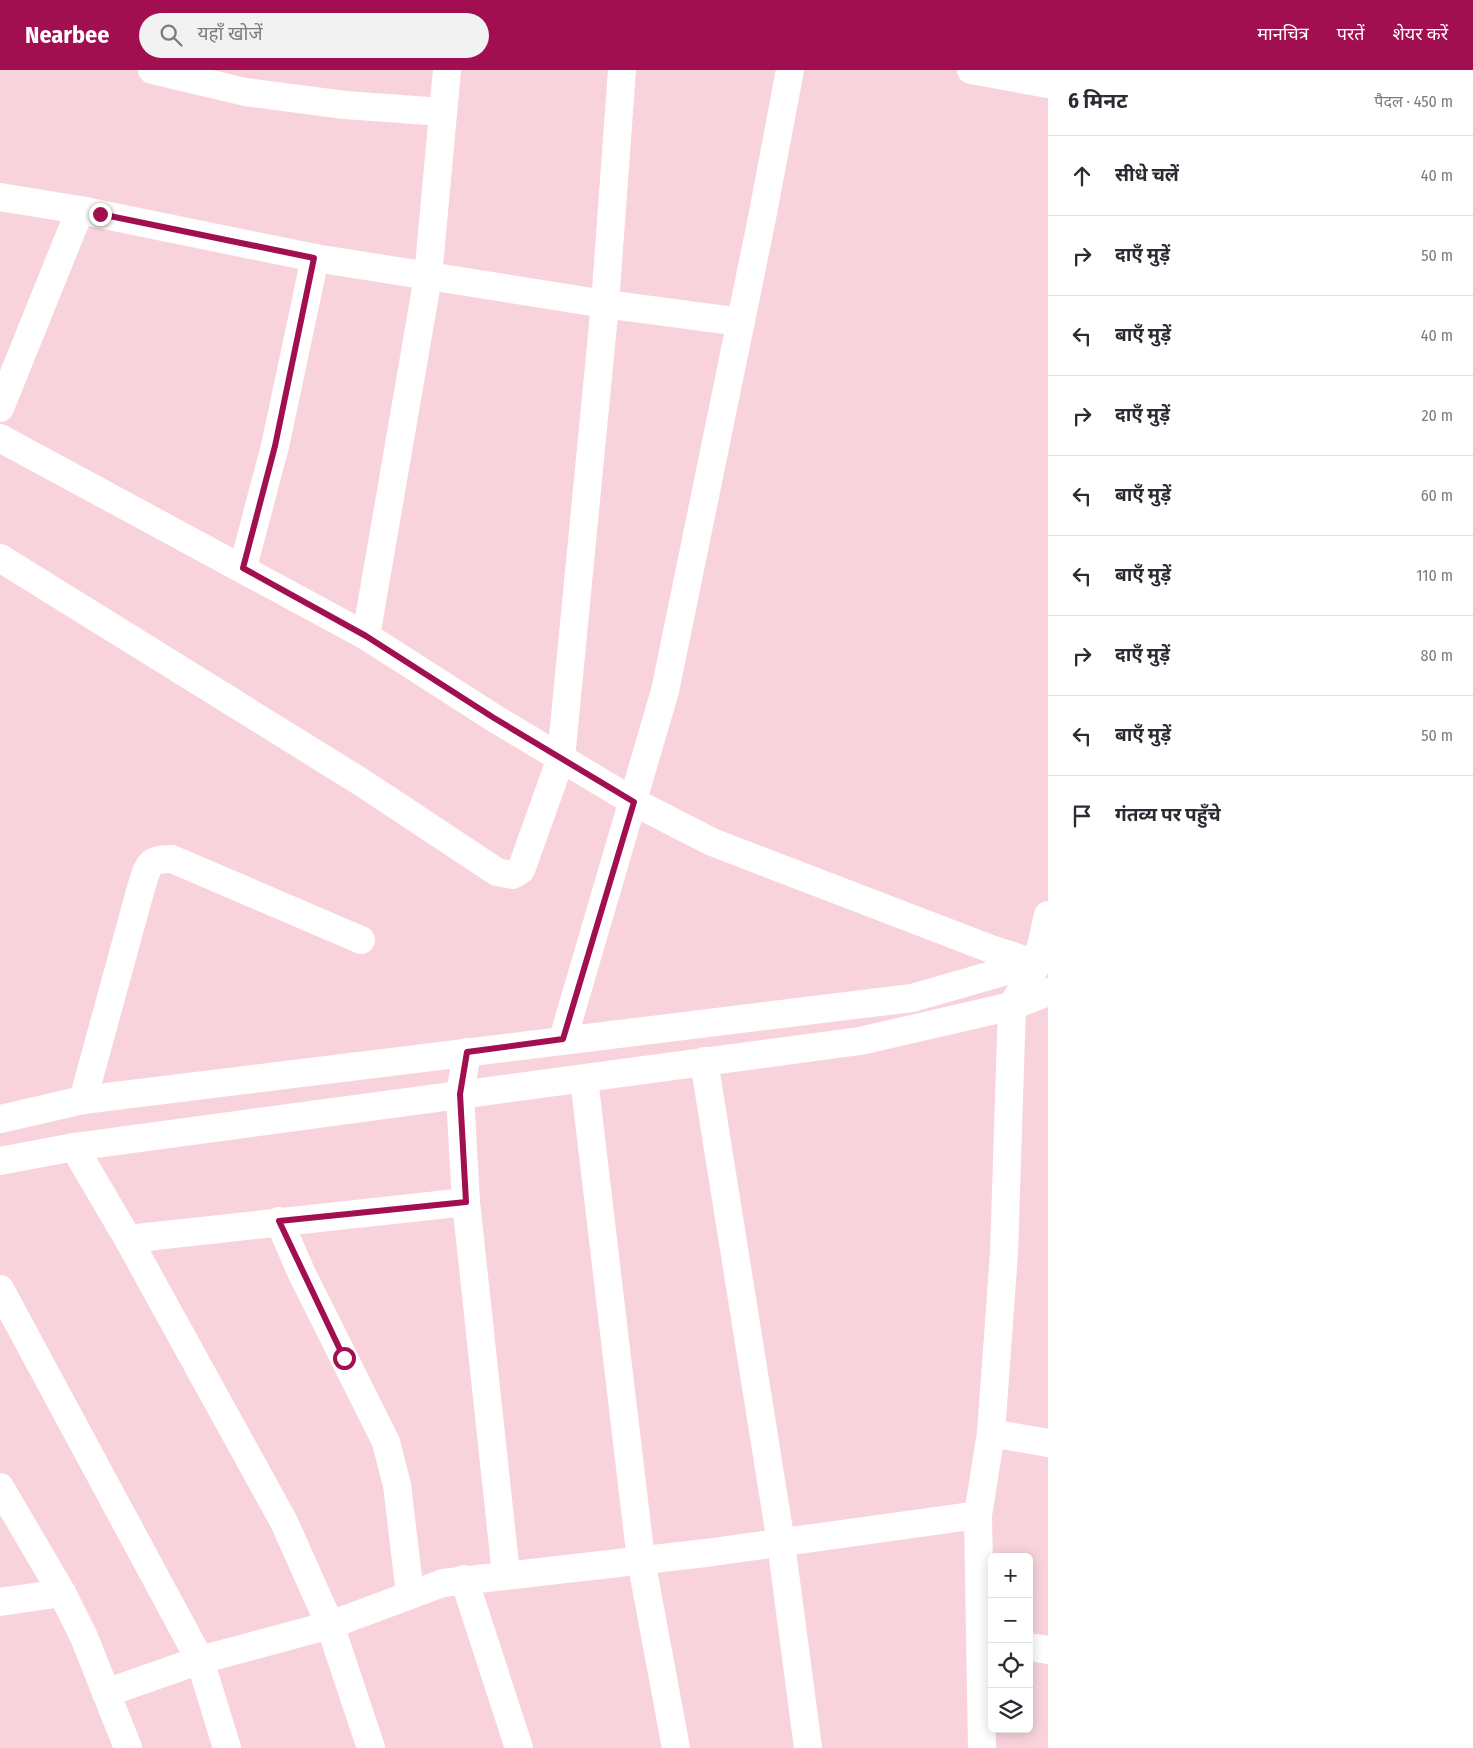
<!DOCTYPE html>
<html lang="hi">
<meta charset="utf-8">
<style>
:root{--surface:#fff;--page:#f2f2f3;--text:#2b2b33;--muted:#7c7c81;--line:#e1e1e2;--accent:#a20f51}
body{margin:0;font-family:"Fira Sans Condensed","Noto Sans Devanagari",sans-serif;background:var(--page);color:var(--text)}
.controls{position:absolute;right:15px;bottom:15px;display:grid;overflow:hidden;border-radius:8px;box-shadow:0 2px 12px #0003}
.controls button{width:45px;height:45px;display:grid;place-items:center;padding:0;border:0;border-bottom:1px solid var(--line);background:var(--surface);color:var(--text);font:25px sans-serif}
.stop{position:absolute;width:15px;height:15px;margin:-11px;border:4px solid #a20f51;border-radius:50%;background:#fff}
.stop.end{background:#a20f51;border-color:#fff;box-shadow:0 1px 5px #0008}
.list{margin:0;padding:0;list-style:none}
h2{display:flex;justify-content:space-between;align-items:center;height:65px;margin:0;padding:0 20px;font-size:21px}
h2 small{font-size:16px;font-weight:400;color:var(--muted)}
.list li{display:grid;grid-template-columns:32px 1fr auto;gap:15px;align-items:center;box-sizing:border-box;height:80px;padding:0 20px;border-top:1px solid var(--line)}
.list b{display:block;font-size:19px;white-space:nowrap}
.list em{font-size:16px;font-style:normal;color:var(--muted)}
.icon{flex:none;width:28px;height:28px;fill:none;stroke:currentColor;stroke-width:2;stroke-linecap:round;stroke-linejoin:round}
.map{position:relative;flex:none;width:1048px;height:1678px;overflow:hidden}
header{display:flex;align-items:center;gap:30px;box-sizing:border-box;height:70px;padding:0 25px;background:var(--accent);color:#fff}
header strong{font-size:24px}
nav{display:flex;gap:28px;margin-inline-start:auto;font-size:18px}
.search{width:350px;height:45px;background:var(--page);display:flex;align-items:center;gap:12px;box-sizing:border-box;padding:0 18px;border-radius:28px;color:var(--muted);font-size:19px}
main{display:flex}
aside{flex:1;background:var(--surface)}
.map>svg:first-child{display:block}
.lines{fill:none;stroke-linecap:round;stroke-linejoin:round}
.minor{stroke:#fff;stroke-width:28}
.major{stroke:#fff;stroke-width:28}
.route{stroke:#a20f51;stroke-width:6}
</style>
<header>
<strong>Nearbee</strong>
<div class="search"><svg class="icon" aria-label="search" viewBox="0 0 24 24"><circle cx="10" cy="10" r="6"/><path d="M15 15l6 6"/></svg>यहाँ खोजें</div>
<nav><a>मानचित्र</a><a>परतें</a><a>शेयर करें</a></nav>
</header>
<main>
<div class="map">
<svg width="1048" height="1678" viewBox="0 0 1048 1678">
<rect width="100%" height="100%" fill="#f9d3dc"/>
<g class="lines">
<g class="minor">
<path d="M152,0L245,22L345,35L443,42"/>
<path d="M971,0L1048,14"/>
<path d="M0,127L80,140L315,188L605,234L741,252"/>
<path d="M0,338L80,140"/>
<path d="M0,368L366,566L494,648L634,732L712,772L991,879L1037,894"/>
<path d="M0,488L361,712L497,802L513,805L521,800L561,688L605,234L622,0"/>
<path d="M243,497L275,376L315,188"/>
<path d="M366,566L428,207L447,0"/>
<path d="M563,969L665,621L762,148L790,0"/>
<path d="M467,982L460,1024L466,1132L506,1504"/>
<path d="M704,991L781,1473L808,1678"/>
<path d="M584,1009L641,1490L676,1678"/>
<path d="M83,1030L141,818C148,797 147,788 172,789L361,870"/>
<path d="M74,1077L128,1169L284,1452L330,1555L371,1678"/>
<path d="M279,1151L302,1204L386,1372L397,1415L410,1524"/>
<path d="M128,1169L466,1132"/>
<path d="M0,1219L200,1590L227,1678"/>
<path d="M991,1363L1048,1373"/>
<path d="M0,1417L62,1523L84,1567L128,1678"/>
<path d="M464,1509L519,1678"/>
<path d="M0,1532L62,1523"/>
<path d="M1029,1577L1048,1580"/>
<path d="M106,1623L200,1590L330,1555L443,1513L706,1483L978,1445"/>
<path d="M982,1678L978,1445L991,1363L1004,1183L1012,936L1037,894L1048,845"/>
</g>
<g class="major">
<path d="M0,1049L83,1030L912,928L1048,889"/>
<path d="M0,1091L74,1077L860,971L1012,936L1048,922"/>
</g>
</g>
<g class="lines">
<path class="route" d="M100,144L314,188L275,376L243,498L366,566L494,648L634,732L563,969L467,982L460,1024L466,1132L279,1151L344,1288"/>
</g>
</svg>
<div class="controls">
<button>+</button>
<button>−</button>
<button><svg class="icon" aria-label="locate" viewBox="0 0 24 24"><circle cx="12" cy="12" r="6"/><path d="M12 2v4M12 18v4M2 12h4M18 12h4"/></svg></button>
<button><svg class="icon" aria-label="layers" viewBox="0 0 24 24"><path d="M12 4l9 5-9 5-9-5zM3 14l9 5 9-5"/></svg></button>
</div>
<div class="stop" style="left:344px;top:1288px"></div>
<div class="stop end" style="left:100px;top:144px"></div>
</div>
<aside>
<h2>6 मिनट<small>पैदल · 450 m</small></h2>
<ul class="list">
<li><svg class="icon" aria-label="ahead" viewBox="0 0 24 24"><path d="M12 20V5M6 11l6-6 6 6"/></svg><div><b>सीधे चलें</b></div><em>40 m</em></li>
<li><svg class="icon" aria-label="right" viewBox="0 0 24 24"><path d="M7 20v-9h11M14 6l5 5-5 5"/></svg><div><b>दाएँ मुड़ें</b></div><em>50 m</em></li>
<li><svg class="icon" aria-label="left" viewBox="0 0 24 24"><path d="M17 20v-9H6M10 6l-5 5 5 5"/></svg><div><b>बाएँ मुड़ें</b></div><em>40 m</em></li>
<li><svg class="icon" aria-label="right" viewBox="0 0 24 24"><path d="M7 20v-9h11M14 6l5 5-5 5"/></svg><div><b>दाएँ मुड़ें</b></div><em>20 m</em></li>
<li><svg class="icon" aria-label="left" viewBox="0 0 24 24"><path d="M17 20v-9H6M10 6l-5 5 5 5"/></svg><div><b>बाएँ मुड़ें</b></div><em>60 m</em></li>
<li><svg class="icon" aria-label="left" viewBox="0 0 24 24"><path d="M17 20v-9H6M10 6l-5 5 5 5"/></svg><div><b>बाएँ मुड़ें</b></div><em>110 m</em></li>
<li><svg class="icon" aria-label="right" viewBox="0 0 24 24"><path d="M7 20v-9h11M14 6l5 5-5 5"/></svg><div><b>दाएँ मुड़ें</b></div><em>80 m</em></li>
<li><svg class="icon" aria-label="left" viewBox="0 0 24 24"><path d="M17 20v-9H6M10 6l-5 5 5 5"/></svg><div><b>बाएँ मुड़ें</b></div><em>50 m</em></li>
<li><svg class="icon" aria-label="arrive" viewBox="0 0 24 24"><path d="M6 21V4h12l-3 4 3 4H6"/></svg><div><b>गंतव्य पर पहुँचे</b></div></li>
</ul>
</aside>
</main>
